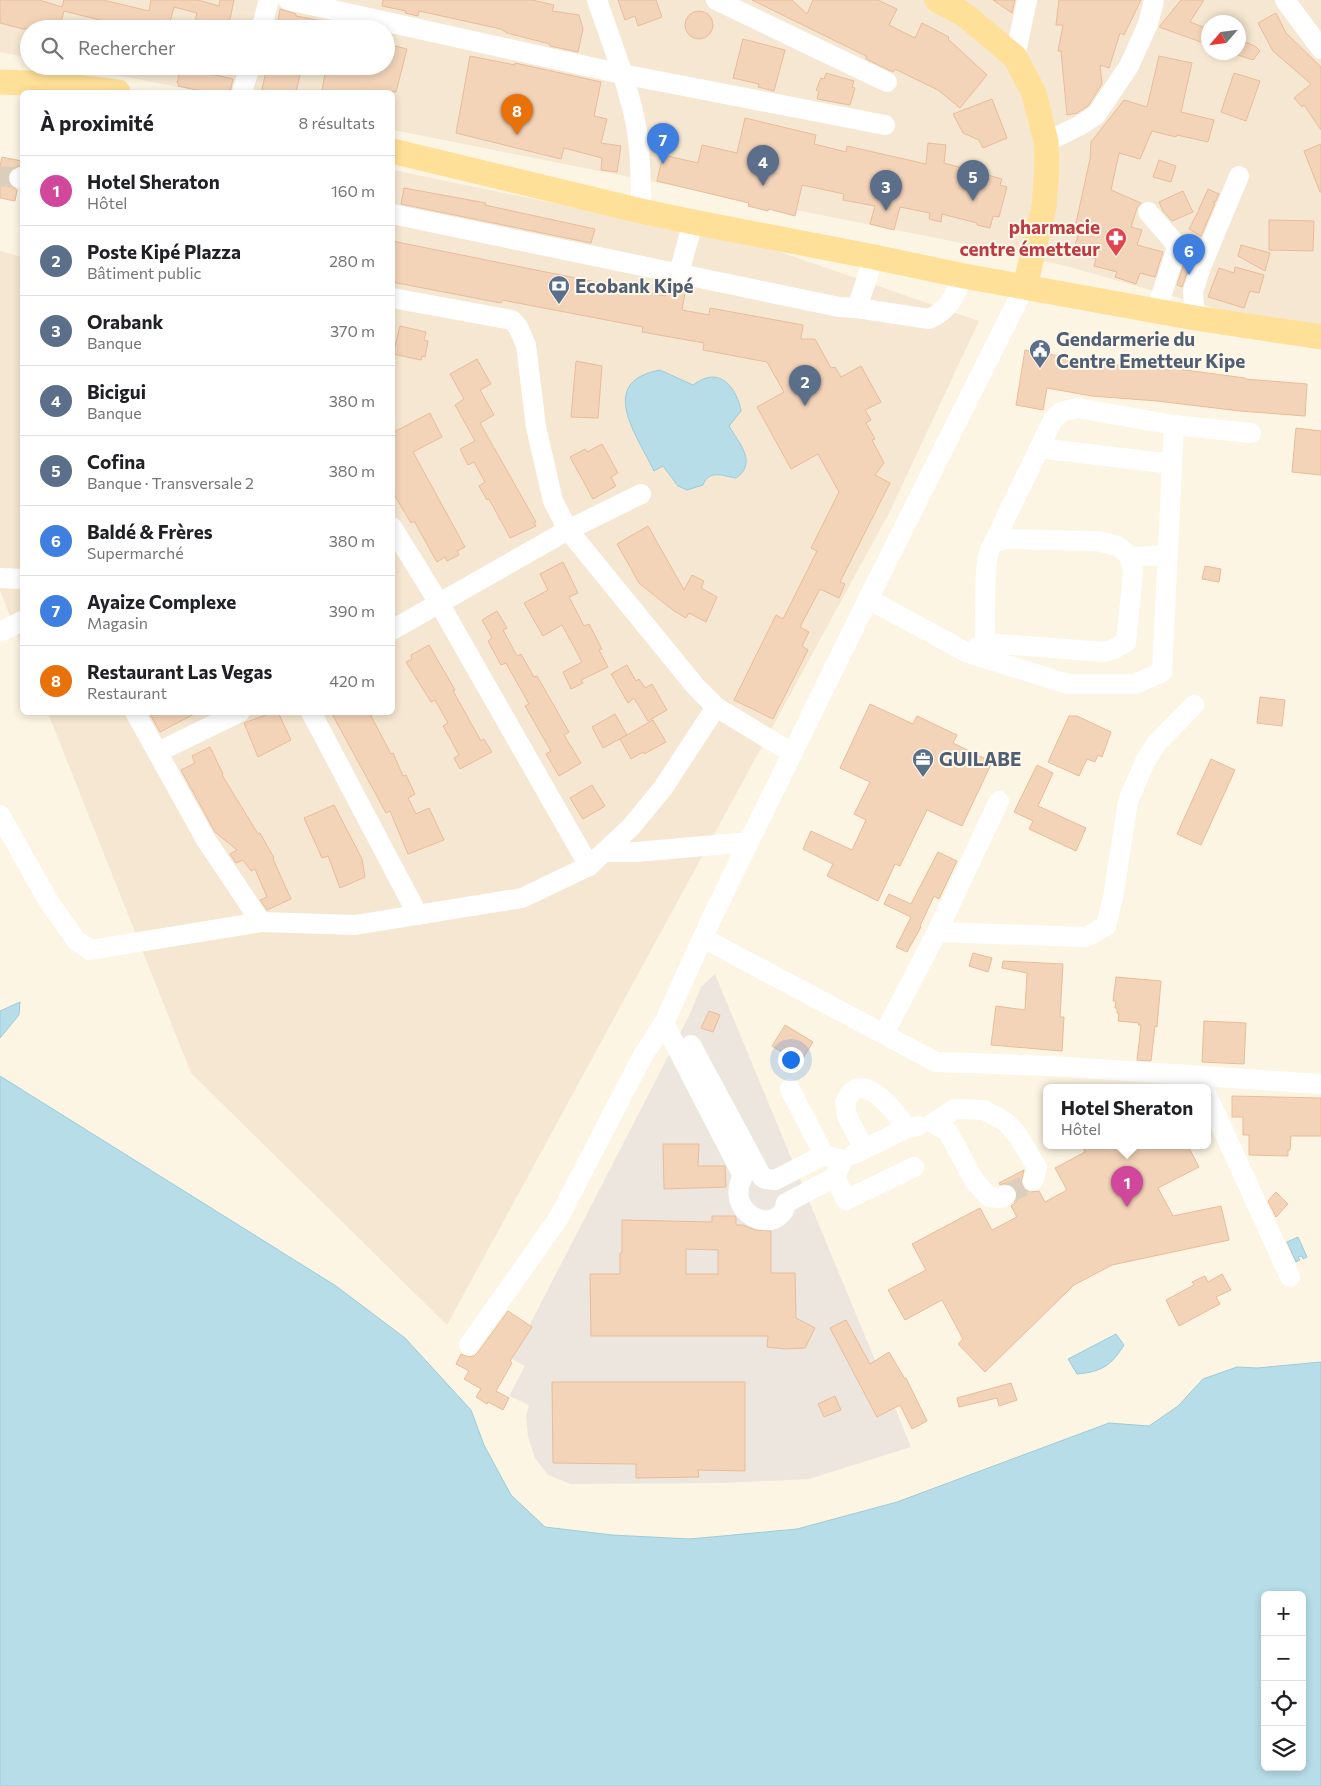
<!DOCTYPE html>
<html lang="fr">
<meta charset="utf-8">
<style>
:root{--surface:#fff;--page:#f2f2f2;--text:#202124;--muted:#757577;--line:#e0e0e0;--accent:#b45309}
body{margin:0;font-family:Commissioner,sans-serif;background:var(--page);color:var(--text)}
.controls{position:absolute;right:15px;bottom:15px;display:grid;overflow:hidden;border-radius:8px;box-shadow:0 2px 8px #0003}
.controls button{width:45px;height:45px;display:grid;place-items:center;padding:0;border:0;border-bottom:1px solid var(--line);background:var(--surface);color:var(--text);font:25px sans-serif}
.compass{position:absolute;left:1201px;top:15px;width:45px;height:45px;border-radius:50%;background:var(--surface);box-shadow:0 2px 8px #0003;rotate:242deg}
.you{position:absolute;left:790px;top:1059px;width:18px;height:18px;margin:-12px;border:4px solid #fff;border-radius:50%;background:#1a73e8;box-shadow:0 0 0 8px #1a73e833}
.badge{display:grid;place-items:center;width:32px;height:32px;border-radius:50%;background:var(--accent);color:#fff;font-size:16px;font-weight:700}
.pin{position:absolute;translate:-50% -41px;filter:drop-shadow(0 1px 2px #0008)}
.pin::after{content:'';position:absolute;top:26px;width:18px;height:15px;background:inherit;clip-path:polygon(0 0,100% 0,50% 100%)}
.popup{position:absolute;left:1043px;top:1084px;width:168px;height:65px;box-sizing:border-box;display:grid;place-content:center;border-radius:8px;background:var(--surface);filter:drop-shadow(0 1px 4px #0005);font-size:16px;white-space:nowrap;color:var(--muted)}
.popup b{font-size:19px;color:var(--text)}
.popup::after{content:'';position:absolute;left:50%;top:100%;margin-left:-10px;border:10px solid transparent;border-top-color:var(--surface)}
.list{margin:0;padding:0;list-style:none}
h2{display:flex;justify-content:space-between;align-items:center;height:65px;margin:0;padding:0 20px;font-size:21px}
h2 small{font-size:16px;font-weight:400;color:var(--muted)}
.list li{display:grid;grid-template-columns:32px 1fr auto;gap:15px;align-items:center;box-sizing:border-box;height:70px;padding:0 20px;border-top:1px solid var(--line)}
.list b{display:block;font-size:19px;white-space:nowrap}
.list p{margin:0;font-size:16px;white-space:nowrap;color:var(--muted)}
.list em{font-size:16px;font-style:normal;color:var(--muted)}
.icon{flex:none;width:28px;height:28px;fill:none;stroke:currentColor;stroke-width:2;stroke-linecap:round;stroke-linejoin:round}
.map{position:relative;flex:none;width:1321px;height:1786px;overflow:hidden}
.search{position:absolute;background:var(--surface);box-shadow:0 2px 8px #0003;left:20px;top:20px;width:375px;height:55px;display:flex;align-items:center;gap:12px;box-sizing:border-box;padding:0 18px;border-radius:28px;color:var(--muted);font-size:19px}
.panel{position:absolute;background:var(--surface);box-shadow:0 2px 8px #0003;left:20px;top:90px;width:375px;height:625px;border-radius:8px}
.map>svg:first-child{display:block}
.residential{fill:#f5e7d1;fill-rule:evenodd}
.industrial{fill:#ece6de}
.water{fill:#b6dde8;stroke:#9cccda;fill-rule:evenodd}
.building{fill:#f4d4b9;stroke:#e8bc99;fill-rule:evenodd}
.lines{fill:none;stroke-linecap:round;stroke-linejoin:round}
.minor-tunnel{stroke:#dccebc;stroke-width:20;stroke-dasharray:20 10;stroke-linecap:butt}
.minor{stroke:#fff;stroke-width:20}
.major{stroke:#ffe098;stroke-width:25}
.labels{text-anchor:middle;stroke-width:4;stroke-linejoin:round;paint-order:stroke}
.health-label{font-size:19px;font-weight:bold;fill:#be3a42;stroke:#fff8ea;text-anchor:end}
.service-label{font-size:19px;font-weight:bold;fill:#4e5e75;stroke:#fff8ea;text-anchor:start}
</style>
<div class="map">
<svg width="1321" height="1786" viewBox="0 0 1321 1786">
<rect width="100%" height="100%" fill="#fdf5e3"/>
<g class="residential">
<path d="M0,0H1321V341L1221,310L1066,266L947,240L393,130L392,92H203L70,66H386V29H29V58L0,52ZM1208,22H1238V52H1208Z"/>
<path d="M393,170L766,247L979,321L889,513L447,1325L191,1073L48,713L392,712Z"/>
<path d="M0,251L22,257V647L0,590Z"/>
</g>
<path class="industrial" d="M715,974L911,1447L809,1479L724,1483L571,1484L548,1475L535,1458L528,1437L526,1416L529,1405L509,1396L525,1366L512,1359L689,1016L701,987Z"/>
<g class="water">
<path d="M660,370L693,385C697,382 702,379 707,378C726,372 739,396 741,411L729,426C739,443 758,463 736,478C723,476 709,469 703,485L687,490L678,486L663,466L654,471C637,435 596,382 660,370Z"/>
<path d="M20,1002L19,1015L0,1038V1011Z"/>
<path d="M0,1076L336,1286L405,1338L471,1410L484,1445L511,1495L545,1527L612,1535L690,1539L797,1529L897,1502L1109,1423L1149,1426L1178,1406L1203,1379L1237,1367L1257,1368L1321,1362V1786H0ZM1265,1595H1302V1767H1265Z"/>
<path d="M1298,1237L1307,1257L1303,1259L1302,1256L1298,1257L1300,1260L1296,1262L1287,1242Z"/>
<path d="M1116,1334L1124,1345C1111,1366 1101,1372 1077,1374L1068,1359Z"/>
</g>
<g class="building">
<path d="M0,0H39L62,7L64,0H103L149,11L151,0H198L219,6L220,0H234L228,29H193L197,13L174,7L168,29H106L108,22L64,11L59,29H23L0,23Z"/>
<path d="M383,0H532L554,5L552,11L579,15L583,29L578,52L550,46V44L507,33L501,29L419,11L418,16L405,13L406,11L382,6Z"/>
<path d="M618,0H656L662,17L638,26L635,16L625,20Z"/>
<path d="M752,0H792L807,14L813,0H878L897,9L889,25L915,38L922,23L949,37L948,39L987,75L960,108L938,90L895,69L893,72L866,59V56Z"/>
<path d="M993,0H1015L1012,13Z"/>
<path d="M1059,0H1141L1124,35L1120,33L1109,68L1100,65L1102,84L1088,106L1077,113L1067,115L1061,51H1058L1063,25H1056Z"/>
<path d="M1181,0H1204L1190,22L1206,28L1201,42L1159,27Z"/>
<path d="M280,9L296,14V16L332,23L331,29H277Z"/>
<circle cx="699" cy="25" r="14"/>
<path d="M1276,13L1286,33L1321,67V130L1304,105L1302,107L1294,98L1311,84L1273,51L1258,23Z"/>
<path d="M743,39L785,50L774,91L758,87L759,84L733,78Z"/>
<path d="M1242,41L1255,46L1260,51L1253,60L1232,53L1238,52V45Z"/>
<path d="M386,44L407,49L396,92H322L326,66H386Z"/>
<path d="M470,56L515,65V63L601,82L594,116L607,119L601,143L621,146L617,172L601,170L602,158L564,148L561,159L456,133Z"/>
<path d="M1159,56L1192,63L1181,112L1214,120L1208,142L1177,135L1176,137L1152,131L1140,159L1119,153L1111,190L1141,203L1137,208L1131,227L1142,230L1137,245L1163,252L1155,277L1140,273L1136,284L1115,277L1117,272L1094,266L1096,259L1073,251L1082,224L1076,223L1090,159L1091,142L1124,100L1147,107Z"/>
<path d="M267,66H302L296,92H274L262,90Z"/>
<path d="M181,67L233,79L230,92H206L178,86L179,83H177Z"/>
<path d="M826,73L854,81L852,87L855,88L850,105L817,99L819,91L816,90L821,78L824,79Z"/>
<path d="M1234,73L1260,81L1246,121L1221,112Z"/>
<path d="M992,99L1007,138L983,148L979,140L963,133L953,114Z"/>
<path d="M745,118L816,135L814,144L846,152L847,146L926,164L928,143L946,145L944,163L1002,179L1000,185L1007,187L999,217L993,216L990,228L977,225V223L942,214L941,222L929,219L930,213L900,207L894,230L870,224L875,206L843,200L844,194L802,185L795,216L769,209L768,211L748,206L749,203L657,181L663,155L698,163L702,145L737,153Z"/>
<path d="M1321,144V192H1320L1304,151Z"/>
<path d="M2,157L22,161V165L10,170L8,175V182L12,187L17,190L15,201L0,198V166Z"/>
<path d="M1159,160L1176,166L1171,182L1153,177Z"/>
<path d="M404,188L486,203L485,205L595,229L591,243L401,204Z"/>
<path d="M1208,189L1219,194L1216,201L1213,202L1215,203L1201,236L1189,229L1200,208L1199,209Z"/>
<path d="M1183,191L1193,212L1172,221L1163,211L1159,202Z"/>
<path d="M1269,220L1314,221L1313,251L1269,250Z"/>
<path d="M392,241L665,296L667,283L686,287L682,310L709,315L710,308L803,325L801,339H815L831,368L835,367L841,377L861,366L881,402L865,410L871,420L866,423L875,439L872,440L884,463L875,475L890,483L840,582L845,584L839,598L820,589L800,627L809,632L802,646L808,650L773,719L734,700L776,615L783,619L817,551L811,548L839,492L818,454L791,469L757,407L784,392L767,362L703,350L704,343L642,332L643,327L502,300L501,303L392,282Z"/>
<path d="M1241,245L1270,253L1265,271L1238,256Z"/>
<path d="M1187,254L1193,256L1182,287L1177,285Z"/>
<path d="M1235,267L1264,275L1259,293L1250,291L1244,308L1208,297L1219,268L1234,273Z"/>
<path d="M400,326L426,332L424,340L428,341L425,357L422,356L421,360L393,354Z"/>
<path d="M1025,350L1105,364L1170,370V368L1245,378V379L1307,384L1305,416L1240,411L1157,401L1092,396L1047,388L1043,410L1016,405Z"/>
<path d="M477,359L491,384L480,390L494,415L480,423L536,522L534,523L536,526L510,538L489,499L487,500L479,486L485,482L474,462L468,465L460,449L475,441L455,405L464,399L450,374Z"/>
<path d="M576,361L602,366L598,418L571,417Z"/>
<path d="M430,413L442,437L413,452L465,547L457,551L459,555L447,561L445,557L437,562L414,521L411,523L392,491V433Z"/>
<path d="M1296,428L1321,431V475L1292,472Z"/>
<path d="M602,444L618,473L611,477L616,486L593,499L570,457L585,449L587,452Z"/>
<path d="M648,526L684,590L692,575L704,581L701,588L717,597L706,622L689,613L686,618L674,611L639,583L617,544Z"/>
<path d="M563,562L578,593L569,597L584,626L589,624L602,649L599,650L608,667L581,680L583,683L571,689L563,672L582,662L562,625L543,636L524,603L548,590L540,574Z"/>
<path d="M1205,566L1221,569L1219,582L1202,579Z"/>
<path d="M497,611L507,628L503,630L517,656L521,654L534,677L537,676L569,732L564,735L581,763L559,776L546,754L551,751L525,706L529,704L506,663L501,665L488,641L492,638L482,620Z"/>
<path d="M429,645L455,690L453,691L481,741L484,739L492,752L460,769L454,758L459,755L443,726L448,723L435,700L431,702L406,662L412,659L411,655Z"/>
<path d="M627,665L636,681L639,679L645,688L652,684L667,710L648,721L634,698L628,703L611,674Z"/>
<path d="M1260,697L1285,700L1282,726L1257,723Z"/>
<path d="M870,704L913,724L917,716L957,735L953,743L992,762L962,826L927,810L900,866L895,864L878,901L827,876L833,864L803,849L811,831L852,850L866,820L854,814L870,782L840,768Z"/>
<path d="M149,712H198L160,732Z"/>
<path d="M274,712H278L291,740L258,757L244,723Z"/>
<path d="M331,712H369L391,754L393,753L403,776L406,775L415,794L408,798L416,814L429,808L444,840L408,854L390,811L386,813Z"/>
<path d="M615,714L627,735L603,748L592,727Z"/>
<path d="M1069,716H1077L1111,732L1102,757L1098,755L1095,762L1087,759L1079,776L1048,762Z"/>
<path d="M653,720L666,742L644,754L643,752L631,759L620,739Z"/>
<path d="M210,747L223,774L222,775L258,834L260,833L274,858L273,859L291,899L267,910L260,900L267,897L255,869L251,871L243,860L236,863L230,854L237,850L215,832L181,770L195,763L192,756Z"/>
<path d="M1211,759L1235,770L1201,845L1177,834Z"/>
<path d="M1037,765L1053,773L1038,806L1086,828L1076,851L1029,829L1033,821L1014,812Z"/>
<path d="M592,785L605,806L583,819L570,798Z"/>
<path d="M334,805L362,859L365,877L340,888L328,856L322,858L304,818Z"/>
<path d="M938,852L957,861L939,899L934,896L920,926L921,927L907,952L896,947L911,917L884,904L889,894L911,904Z"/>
<path d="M973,953L992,958L988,972L969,966Z"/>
<path d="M1003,961L1063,964L1060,1017H1064L1062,1051L991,1045L996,1006L1025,1010L1027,973L1002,968Z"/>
<path d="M1116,977L1161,981L1157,1027L1155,1026L1151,1061L1137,1060L1141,1025H1138L1139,1023L1118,1021L1119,1014L1117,1013V1008H1115L1116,1001H1113Z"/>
<path d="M709,1011L720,1015L713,1032L701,1028Z"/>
<path d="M1204,1021L1246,1023L1244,1064L1202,1062Z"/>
<path d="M785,1025L813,1042L800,1063L772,1046Z"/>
<path d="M1232,1096L1321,1098V1136H1291L1290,1150H1288V1156L1249,1155V1135H1243V1117H1232Z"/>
<path d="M663,1144H699L698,1166H725L726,1187L664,1189Z"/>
<path d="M1082,1146H1188L1199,1167L1158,1188L1173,1216L1221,1206L1229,1240L1112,1265L1074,1285L985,1372L958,1344L963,1339L942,1300L905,1320L888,1290L926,1270L912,1244L980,1208L992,1230L1017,1217L1011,1206L1016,1202L1018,1196L1016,1189L1012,1185L1006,1183L1000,1185L999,1183L1024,1170L1021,1183L1024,1189L1030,1192L1039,1191L1045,1202L1067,1190L1055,1168L1085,1152Z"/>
<path d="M1276,1192L1288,1204L1276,1217L1268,1201Z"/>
<path d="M712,1216H735L736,1218V1225H743L755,1230L771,1231V1273H795L796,1318L815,1328L805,1348L785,1349L767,1347L768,1336H591L590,1274H620V1253H622V1220L712,1222ZM686,1249L718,1250V1274H686Z"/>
<path d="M1222,1274L1231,1290L1216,1297L1220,1304L1179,1326L1166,1300L1194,1285L1192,1282L1205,1276L1208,1282Z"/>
<path d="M508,1311L532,1327L510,1361L512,1363L496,1391L509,1398L503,1410L488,1402L487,1404L476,1397L481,1389L464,1379L469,1371L456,1364L461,1354L468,1357L474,1356L478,1352Z"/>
<path d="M846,1320L870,1364L889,1352L905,1379L906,1378L927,1421L912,1429L900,1405L877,1417L830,1328Z"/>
<path d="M552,1382H745V1471L698,1470L699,1477L636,1478V1464L553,1463Z"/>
<path d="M1011,1383L1017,1400L999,1406L997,1398L959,1407L957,1398Z"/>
<path d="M835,1396L841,1410L824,1417L818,1404Z"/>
</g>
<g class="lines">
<g class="minor-tunnel">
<path d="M0,176L19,178"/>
<path d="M1006,1195L1033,1181"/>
</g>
<g class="minor">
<path d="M288,0L622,74L885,125"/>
<path d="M597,0C611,41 630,89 637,131C641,158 641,185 641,211"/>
<path d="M716,0L887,82"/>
<path d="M1285,0L1321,49"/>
<path d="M261,29L269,0"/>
<path d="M1015,57L1027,0"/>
<path d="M242,92L250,66"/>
<path d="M1046,142L1079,126L1096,115L1129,66L1148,24L1154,0"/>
<path d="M19,178L22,177"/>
<path d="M1148,212L1175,243L1176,251L1156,311"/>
<path d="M392,214L839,307L857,308L874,257"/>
<path d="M679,273L693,222"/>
<path d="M392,298L512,320L518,327L526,345L536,427L553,501L568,530L696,687L716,707L792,753"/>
<path d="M857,308L929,319C950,310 954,296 964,276"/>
<path d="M1195,318L1193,291L1201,267L1239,176"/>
<path d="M1039,448L1172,464"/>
<path d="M392,527L439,603L589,866"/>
<path d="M993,544L1053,420L1061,412L1077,408L1174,425L1251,433"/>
<path d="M1130,557L1167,555"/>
<path d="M0,578L22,579"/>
<path d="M868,599L968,653L1068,684H1135L1162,672L1174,425"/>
<path d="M392,630L568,530L641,494"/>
<path d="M0,632L22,621"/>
<path d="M968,653L985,643C986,625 982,555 993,544C995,542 1001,541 1004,539L1097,541L1118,546L1130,557L1133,573L1126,642L1114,649L1104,652L985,643"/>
<path d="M135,712L206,840L261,922L355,925L522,898L589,866L631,827L663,788L716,707"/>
<path d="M311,712L418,915"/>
<path d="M158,752L240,712"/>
<path d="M0,815L49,902L76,940L90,950L261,922"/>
<path d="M605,852H636L749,842"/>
<path d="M937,932L1086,937L1106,926L1113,898L1128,801L1145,762L1156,744L1194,705"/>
<path d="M703,938L936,1062L1053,1066L1321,1084"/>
<path d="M664,1023L743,1176C725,1209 765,1233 782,1213C785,1211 785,1206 786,1203L835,1177"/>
<path d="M884,1034L937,932L999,801"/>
<path d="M691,1045L762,1177L766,1179L775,1180L824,1155"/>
<path d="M790,1089L824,1155L843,1160L835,1177L846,1200L914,1167"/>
<path d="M1207,1095L1290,1277"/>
<path d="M864,1149L847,1116L845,1102C847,1099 849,1094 852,1092C870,1076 898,1116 907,1128"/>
<path d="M854,1154L907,1128L918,1126"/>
<path d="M1006,1195L1000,1198L989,1197L975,1182L948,1132L933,1123L955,1109L984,1110L1006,1122L1019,1137L1037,1168L1033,1181"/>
<path d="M469,1345L558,1219L642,1057L664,1023L713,915L868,599L1025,286"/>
</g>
<g class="major">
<path d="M937,0L965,15L1015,57L1034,93L1046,142L1047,167L1044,207L1025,286"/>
<path d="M0,82L50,84L118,92"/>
<path d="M392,151L641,211L693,222L874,257L964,276L1195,318L1321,337"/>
</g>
</g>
<defs>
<g id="pharmacy-pin" transform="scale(1.125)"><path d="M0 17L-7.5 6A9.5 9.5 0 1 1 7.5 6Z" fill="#e0444e" stroke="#fff8ea"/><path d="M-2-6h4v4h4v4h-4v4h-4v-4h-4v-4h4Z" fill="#fff"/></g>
<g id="bank-pin" transform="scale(1.125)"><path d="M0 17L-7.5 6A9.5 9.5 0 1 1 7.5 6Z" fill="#5c6f8a" stroke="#fff8ea"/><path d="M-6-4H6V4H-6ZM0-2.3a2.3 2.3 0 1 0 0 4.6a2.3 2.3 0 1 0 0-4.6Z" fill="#fff"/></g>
<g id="civic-pin" transform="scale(1.125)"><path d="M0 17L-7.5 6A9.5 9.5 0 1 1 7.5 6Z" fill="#5c6f8a" stroke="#fff8ea"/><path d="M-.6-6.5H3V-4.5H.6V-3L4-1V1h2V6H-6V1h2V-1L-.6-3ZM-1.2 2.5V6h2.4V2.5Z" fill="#fff"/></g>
<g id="office-pin" transform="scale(1.125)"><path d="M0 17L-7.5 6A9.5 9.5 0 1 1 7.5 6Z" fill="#5c6f8a" stroke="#fff8ea"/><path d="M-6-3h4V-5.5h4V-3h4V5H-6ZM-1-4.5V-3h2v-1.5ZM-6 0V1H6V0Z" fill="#fff"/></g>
</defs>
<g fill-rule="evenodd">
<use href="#pharmacy-pin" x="1116" y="238"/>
<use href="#bank-pin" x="559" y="286"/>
<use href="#civic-pin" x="1040" y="350"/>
<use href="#office-pin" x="923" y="759"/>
</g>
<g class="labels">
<g class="health-label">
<text x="1100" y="234">pharmacie<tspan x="1100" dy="22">centre émetteur</tspan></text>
</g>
<g class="service-label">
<text x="575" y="293">Ecobank Kipé</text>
<text x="1056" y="346">Gendarmerie du<tspan x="1056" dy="22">Centre Emetteur Kipe</tspan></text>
<text x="939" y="766">GUILABE</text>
</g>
</g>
</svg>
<div class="controls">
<button>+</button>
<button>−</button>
<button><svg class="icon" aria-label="locate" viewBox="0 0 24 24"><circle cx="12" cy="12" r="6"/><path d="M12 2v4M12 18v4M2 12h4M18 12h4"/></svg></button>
<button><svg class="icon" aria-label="layers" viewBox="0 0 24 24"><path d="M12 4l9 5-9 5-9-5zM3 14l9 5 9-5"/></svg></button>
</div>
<svg class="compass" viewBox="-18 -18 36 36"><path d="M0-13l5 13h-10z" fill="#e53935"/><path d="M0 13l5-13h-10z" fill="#757577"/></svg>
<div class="you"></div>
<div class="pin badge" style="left:1127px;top:1207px;background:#d1479c">1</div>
<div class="popup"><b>Hotel Sheraton</b>Hôtel</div>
<div class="pin badge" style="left:805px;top:406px;background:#5c6f8a">2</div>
<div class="pin badge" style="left:886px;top:211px;background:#5c6f8a">3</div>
<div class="pin badge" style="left:763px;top:186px;background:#5c6f8a">4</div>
<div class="pin badge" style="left:973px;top:201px;background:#5c6f8a">5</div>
<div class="pin badge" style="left:1189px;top:275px;background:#3f7fe0">6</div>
<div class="pin badge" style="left:663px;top:164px;background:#3f7fe0">7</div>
<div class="pin badge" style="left:517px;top:135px;background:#e8710a">8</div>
<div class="search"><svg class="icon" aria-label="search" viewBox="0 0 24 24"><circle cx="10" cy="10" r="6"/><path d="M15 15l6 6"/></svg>Rechercher</div>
<section class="panel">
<h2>À proximité<small>8 résultats</small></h2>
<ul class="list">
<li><span class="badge" style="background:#d1479c">1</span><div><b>Hotel Sheraton</b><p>Hôtel</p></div><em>160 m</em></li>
<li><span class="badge" style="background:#5c6f8a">2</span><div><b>Poste Kipé Plazza</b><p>Bâtiment public</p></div><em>280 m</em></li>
<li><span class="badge" style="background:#5c6f8a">3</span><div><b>Orabank</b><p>Banque</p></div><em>370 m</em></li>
<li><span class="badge" style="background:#5c6f8a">4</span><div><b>Bicigui</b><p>Banque</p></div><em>380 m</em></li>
<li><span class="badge" style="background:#5c6f8a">5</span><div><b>Cofina</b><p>Banque · Transversale 2</p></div><em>380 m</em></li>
<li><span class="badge" style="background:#3f7fe0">6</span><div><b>Baldé &amp; Frères</b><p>Supermarché</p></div><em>380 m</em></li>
<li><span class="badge" style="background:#3f7fe0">7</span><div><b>Ayaize Complexe</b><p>Magasin</p></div><em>390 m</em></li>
<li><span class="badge" style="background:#e8710a">8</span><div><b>Restaurant Las Vegas</b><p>Restaurant</p></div><em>420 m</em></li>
</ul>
</section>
</div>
